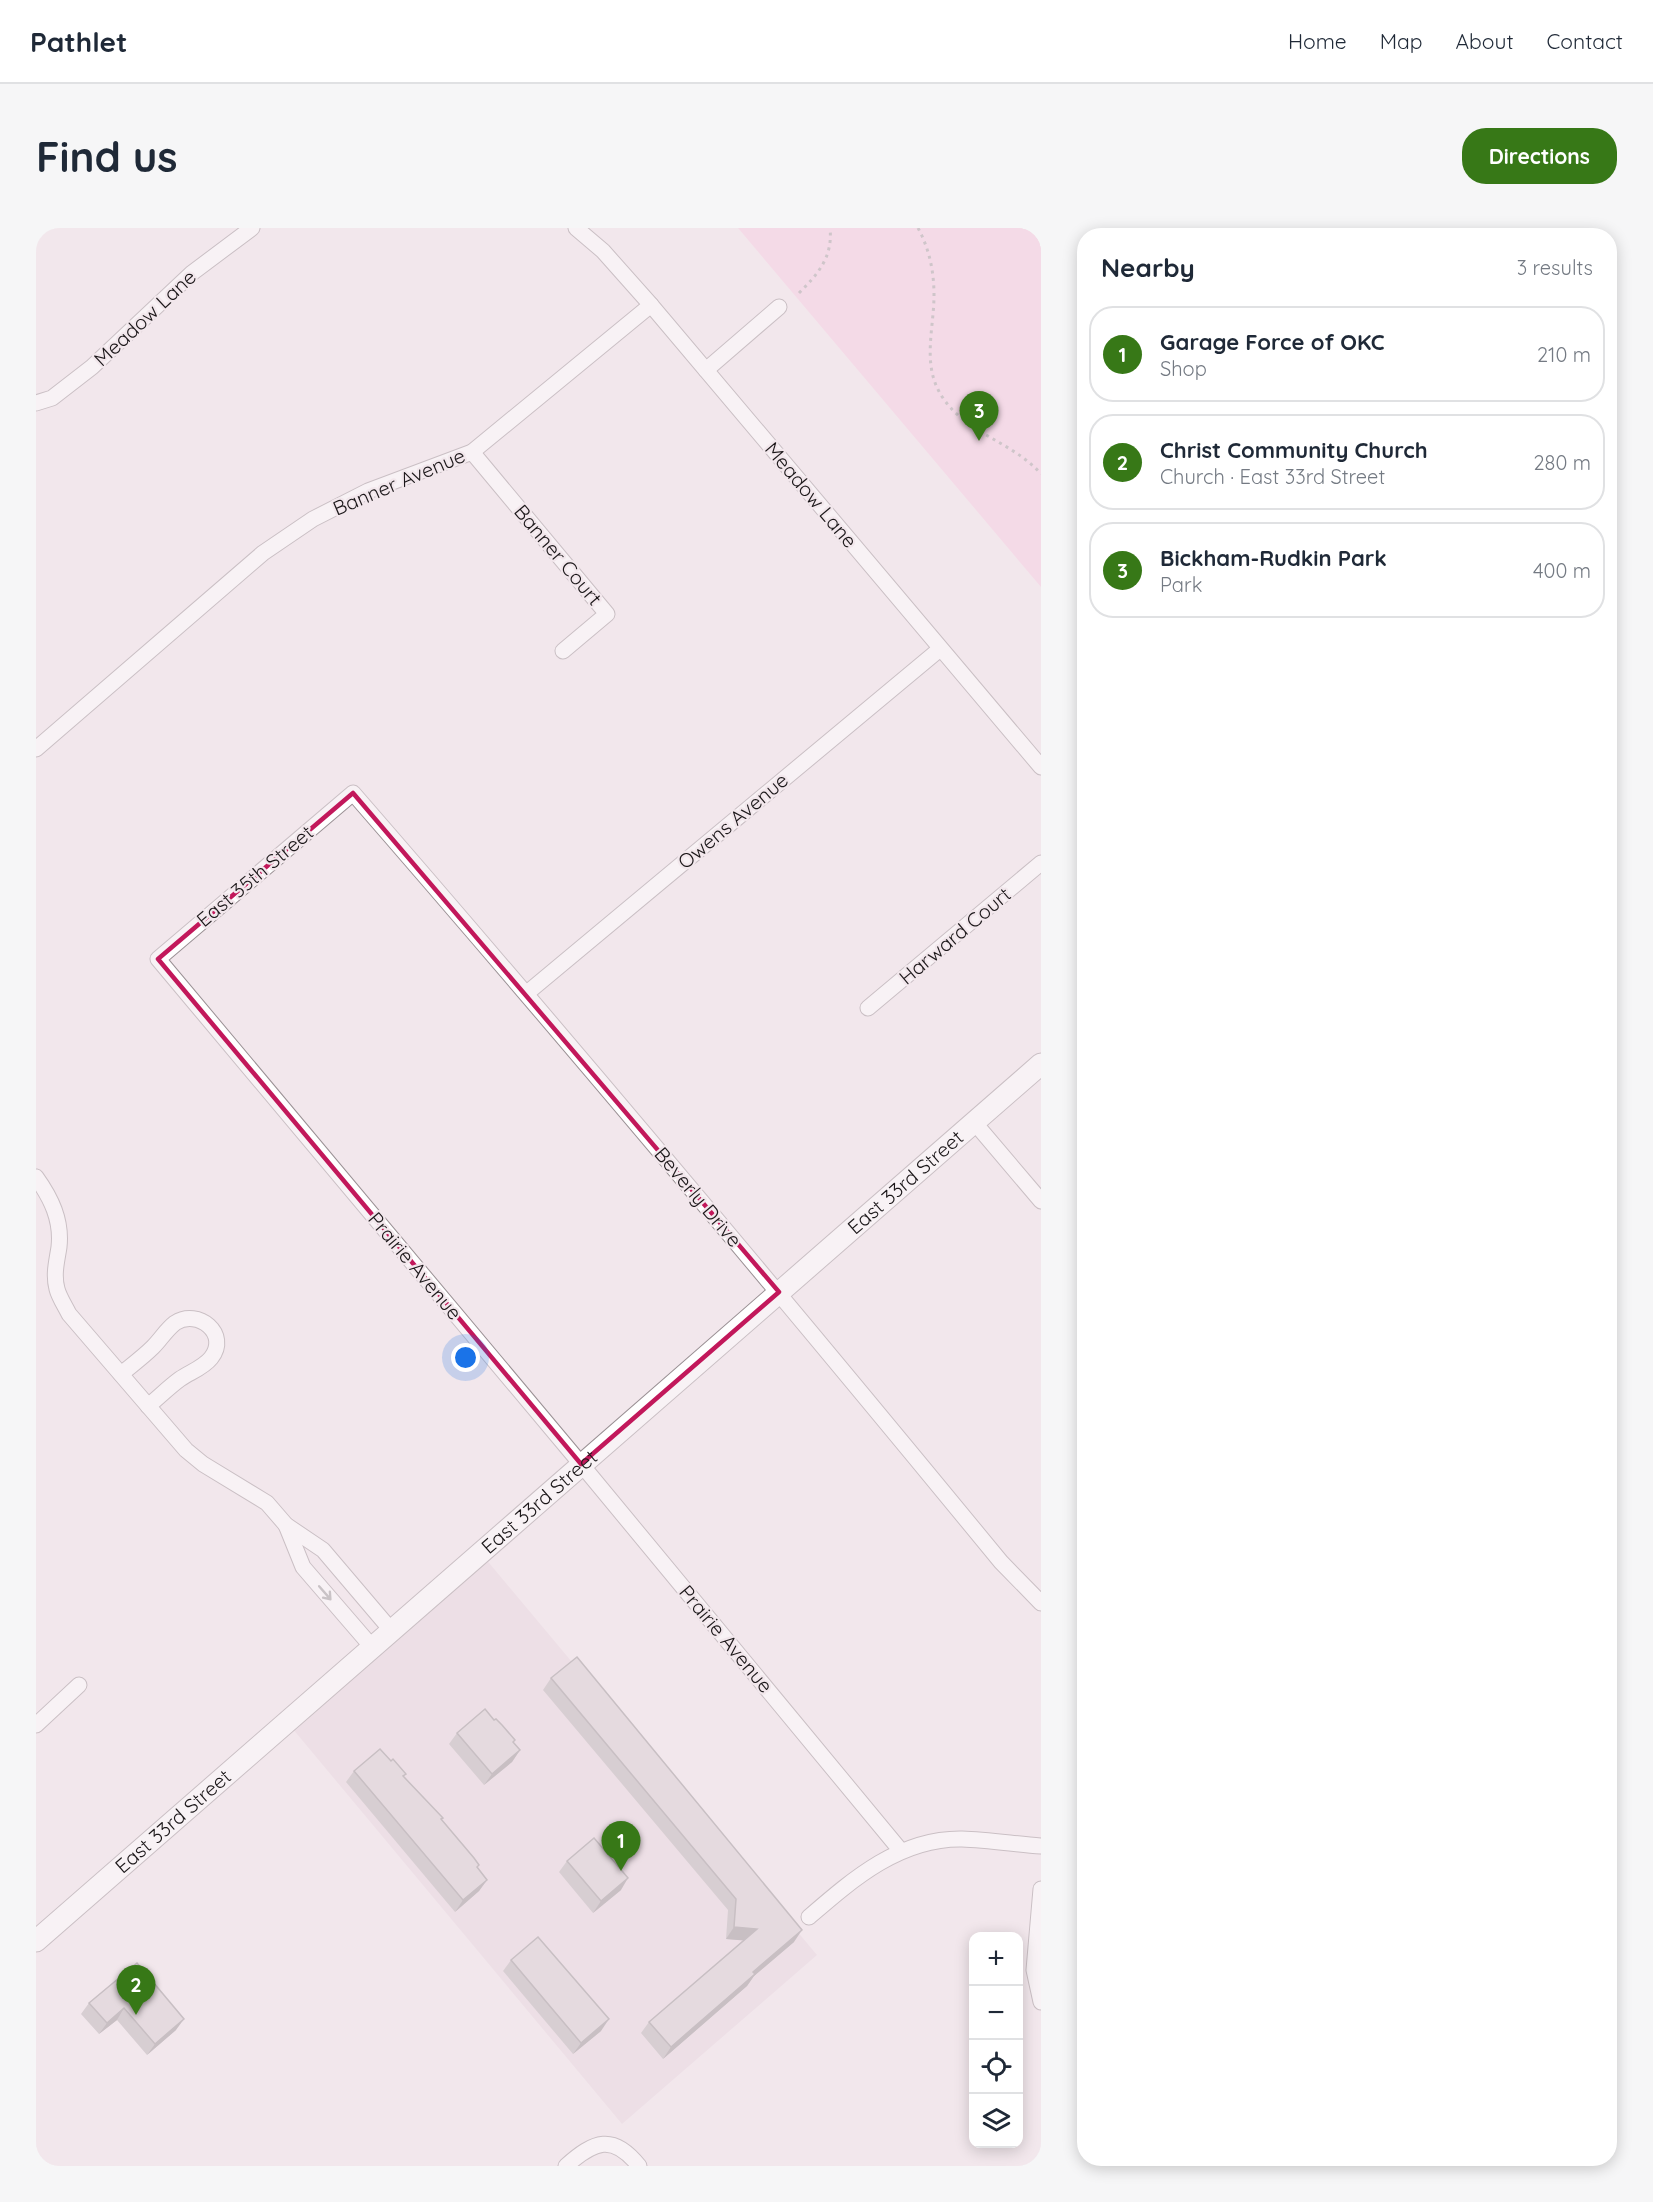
<!DOCTYPE html>
<meta charset="utf-8">
<style>
:root{--surface:#fff;--page:#f6f6f7;--text:#1f2937;--muted:#747a83;--line:#e0e1e3;--accent:#377817}
body{margin:0;font-family:Quicksand,sans-serif;background:var(--page);color:var(--text)}
.controls{position:absolute;right:18px;bottom:18px;display:grid;overflow:hidden;border-radius:12px;box-shadow:0 3px 15px #0003}
.controls button{width:54px;height:54px;display:grid;place-items:center;padding:0;border:0;border-bottom:2px solid var(--line);background:var(--surface);color:var(--text);font:30px sans-serif}
.you{position:absolute;left:430px;top:1130px;width:21px;height:21px;margin:-15px;border:4px solid #fff;border-radius:50%;background:#1a73e8;box-shadow:0 0 0 9px #1a73e833}
.badge{display:grid;place-items:center;width:39px;height:39px;border-radius:50%;background:var(--accent);color:#fff;font-size:20px;font-weight:700}
.pin{position:absolute;translate:-50% -50px;filter:drop-shadow(0 2px 3px #0008)}
.pin::after{content:'';position:absolute;top:32px;width:21px;height:18px;background:inherit;clip-path:polygon(0 0,100% 0,50% 100%)}
.list{margin:0;padding:0;list-style:none}
h2{display:flex;justify-content:space-between;align-items:center;height:78px;margin:0;padding:0 24px;font-size:26px}
h2 small{font-size:20px;font-weight:400;color:var(--muted)}
.list li{display:grid;grid-template-columns:39px 1fr auto;gap:18px;align-items:center;box-sizing:border-box;height:96px;margin:0 12px 12px;padding:0 12px;border:2px solid var(--line);border-radius:24px}
.list b{display:block;font-size:22px;white-space:nowrap}
.list p{margin:0;font-size:20px;white-space:nowrap;color:var(--muted)}
.list em{font-size:20px;font-style:normal;color:var(--muted)}
.icon{flex:none;width:33px;height:33px;fill:none;stroke:currentColor;stroke-width:2;stroke-linecap:round;stroke-linejoin:round}
.map{position:relative;flex:none;width:1005px;height:1938px;overflow:hidden;border-radius:24px}
header{display:flex;align-items:center;gap:36px;box-sizing:border-box;height:84px;padding:0 30px;background:var(--surface);border-bottom:2px solid var(--line)}
header strong{font-size:28px}
nav{display:flex;gap:33px;margin-inline-start:auto;font-size:21px}
.intro{display:flex;align-items:center;justify-content:space-between;box-sizing:border-box;height:144px;padding:0 36px}
h1{margin:0;font-size:42px}
.button{padding:15px 27px;border-radius:24px;background:var(--accent);color:#fff;font-size:21px;font-weight:700}
main{display:flex;gap:36px;padding:0 36px}
aside{flex:1;background:var(--surface);border-radius:24px;box-shadow:0 3px 15px #0003}
.map>svg:first-child{display:block}
.built{fill:#e7d6de}
.park{fill:#f6cbe0}
.lines{fill:none;stroke-linecap:round;stroke-linejoin:round}
.street-casing{stroke:#9a9094;stroke-width:17}
.secondary-casing{stroke:#9a9094;stroke-width:23}
.path{stroke:#a49c9f;stroke-width:3;stroke-dasharray:3 4.5;stroke-linecap:butt}
.street{stroke:#fff;stroke-width:15}
.secondary{stroke:#fff;stroke-width:21}
.wall{fill:#b7afb2}
.shaded-wall{fill:#958e91}
.building{fill:#d5cbcf;stroke:#958e91;stroke-width:1.5}
.oneway{stroke:#989798}
.marked{fill:none;stroke:#c2185b;stroke-width:4.5;stroke-linejoin:round}
.labels{text-anchor:middle;stroke-width:4.5;stroke-linejoin:round;paint-order:stroke}
.street-label{font-size:20px;fill:#1b1719;stroke:#f2e7ec}
</style>
<header>
<strong>Pathlet</strong>
<nav><a>Home</a><a>Map</a><a>About</a><a>Contact</a></nav>
</header>
<div class="intro"><h1>Find us</h1><a class="button">Directions</a></div>
<main>
<div class="map">
<svg width="1005" height="1938" viewBox="0 0 1005 1938">
<rect width="100%" height="100%" fill="#f2e7ec"/>
<path class="built" d="M444,1324L781,1727L586,1896L251,1494Z"/>
<path class="park" d="M702,0H1005V359Z"/>
<g class="lines">
<g class="street-casing">
<g id="street">
<path d="M540,0L567,23L615,77L1005,539"/>
<path d="M670,142L743,79"/>
<path d="M0,175L16,170L56,139L156,45L216,0"/>
<path d="M436,224L571,386L527,423"/>
<path d="M0,521L227,325L277,291L332,263L436,224L615,77"/>
<path d="M491,765L904,421"/>
<path d="M832,780L1005,635"/>
<path d="M938,894L1005,973"/>
<path d="M0,949C15,970 26,992 23,1019C21,1033 17,1046 21,1061C23,1069 29,1078 33,1086L150,1222L167,1236L231,1275L250,1297L287,1322L355,1402"/>
<path d="M85,1146C96,1137 107,1129 117,1119C125,1111 130,1102 139,1095C162,1080 194,1106 175,1130C167,1140 154,1144 144,1151C133,1159 123,1169 112,1178"/>
<path d="M250,1297L267,1339L336,1419"/>
<path d="M0,1497L43,1457"/>
<path d="M865,1623L545,1236L122,731L317,565C537,818 752,1075 965,1334L1005,1375"/>
<path d="M1005,1661L998,1742L1005,1774"/>
<path d="M773,1689C817,1651 864,1610 926,1611C952,1612 979,1616 1005,1618"/>
<path d="M530,1938C558,1913 577,1905 603,1938"/>
</g>
</g>
<g class="secondary-casing">
<g id="secondary">
<path id="s1" d="M0,1713L1005,836"/>
</g>
</g>
<g class="path">
<path d="M882,0C893,20 898,43 898,67C898,102 885,138 907,170C931,206 977,214 1005,246"/>
<path d="M763,65C782,46 797,29 794,0"/>
</g>
<use href="#street" class="street"/>
<use href="#secondary" class="secondary"/>
</g>
<g class="wall">
<path d="M515,1450L758,1714L718,1748L711,1758L627,1831L605,1805L613,1794L708,1712L690,1711L692,1682L507,1462Z"/>
<path d="M458,1492L479,1512L477,1514L484,1522L476,1534L448,1557L413,1516L421,1505Z"/>
<path d="M318,1543L368,1548L406,1592L451,1652L443,1663L419,1684L310,1554Z"/>
<path d="M531,1633L585,1662L557,1685L523,1644Z"/>
<path d="M475,1732L565,1803L537,1826L467,1743Z"/>
<path d="M101,1735L140,1802L111,1827L81,1792L63,1806L45,1786L53,1775Z"/>
</g>
<g class="shaded-wall">
<path d="M484,1522L476,1534L448,1557L456,1546Z"/>
<path d="M592,1650L585,1662L557,1685L565,1673Z"/>
<path d="M451,1652L443,1663L419,1684L427,1672Z"/>
<path d="M698,1699L721,1701L713,1713L690,1711Z"/>
<path d="M766,1702L758,1714L718,1748L711,1758L627,1831L635,1819L717,1744Z"/>
<path d="M88,1780L81,1792L63,1806L71,1795Z"/>
<path d="M148,1791L140,1802L111,1827L119,1816Z"/>
<path d="M573,1791L565,1803L537,1826L545,1815Z"/>
</g>
<g class="building">
<path d="M541,1429L766,1702L717,1744L719,1746L635,1819L613,1794L721,1701L698,1699L700,1671L515,1450Z"/>
<path d="M449,1481L458,1492L460,1491L466,1497L479,1512L477,1514L484,1522L456,1546L421,1505Z"/>
<path d="M344,1521L355,1533L357,1531L370,1546L367,1548L407,1590L405,1591L438,1630L443,1637L441,1639L451,1652L427,1672L318,1543Z"/>
<path d="M558,1610L592,1650L565,1673L531,1633Z"/>
<path d="M502,1709L573,1791L545,1815L475,1732Z"/>
<path d="M101,1735L148,1791L119,1816L88,1780L71,1795L53,1775Z"/>
</g>
<defs><path id="oneway-shaft" d="M-6 0H5M1.5-3L5.5 0L1.5 3" fill="none" stroke-width="1.6" stroke-linecap="round" stroke-linejoin="round" transform="scale(1.5)"/></defs>
<use class="oneway" href="#oneway-shaft" transform="translate(289 1365) rotate(49)"/>
<path d="M0 0H1005V1938H0ZM317,565L743,1064L545,1236L122,731Z" fill="#f2e7ec" fill-opacity=".55" fill-rule="evenodd"/>
<path class="marked" d="M317,565L743,1064L545,1236L122,731Z"/>
<g class="labels">
<g class="street-label">
<text transform="translate(109 90) rotate(-43)" y="7">Meadow Lane</text>
<text transform="translate(363 254) rotate(-23)" y="7">Banner Avenue</text>
<text transform="translate(775 267) rotate(50)" y="7">Meadow Lane</text>
<text transform="translate(522 327) rotate(50)" y="7">Banner Court</text>
<text transform="translate(697 593) rotate(-40)" y="7">Owens Avenue</text>
<text transform="translate(219 648) rotate(-40)" y="7">East 35th Street</text>
<text transform="translate(919 708) rotate(-40)" y="7">Harward Court</text>
<text dy="7" stroke="none"><textPath href="#s1" startOffset="1154">East 33rd Street</textPath></text>
<text transform="translate(662 969) rotate(50)" y="7">Beverly Drive</text>
<text transform="translate(379 1038) rotate(50)" y="7">Prairie Avenue</text>
<text dy="7" stroke="none"><textPath href="#s1" startOffset="668">East 33rd Street</textPath></text>
<text transform="translate(690 1411) rotate(50)" y="7">Prairie Avenue</text>
<text dy="7" stroke="none"><textPath href="#s1" startOffset="182">East 33rd Street</textPath></text>
</g>
</g>
</svg>
<div class="controls">
<button>+</button>
<button>−</button>
<button><svg class="icon" aria-label="locate" viewBox="0 0 24 24"><circle cx="12" cy="12" r="6"/><path d="M12 2v4M12 18v4M2 12h4M18 12h4"/></svg></button>
<button><svg class="icon" aria-label="layers" viewBox="0 0 24 24"><path d="M12 4l9 5-9 5-9-5zM3 14l9 5 9-5"/></svg></button>
</div>
<div class="you"></div>
<div class="pin badge" style="left:585px;top:1643px">1</div>
<div class="pin badge" style="left:100px;top:1787px">2</div>
<div class="pin badge" style="left:943px;top:213px">3</div>
</div>
<aside>
<h2>Nearby<small>3 results</small></h2>
<ul class="list">
<li><span class="badge">1</span><div><b>Garage Force of OKC</b><p>Shop</p></div><em>210 m</em></li>
<li><span class="badge">2</span><div><b>Christ Community Church</b><p>Church · East 33rd Street</p></div><em>280 m</em></li>
<li><span class="badge">3</span><div><b>Bickham-Rudkin Park</b><p>Park</p></div><em>400 m</em></li>
</ul>
</aside>
</main>
